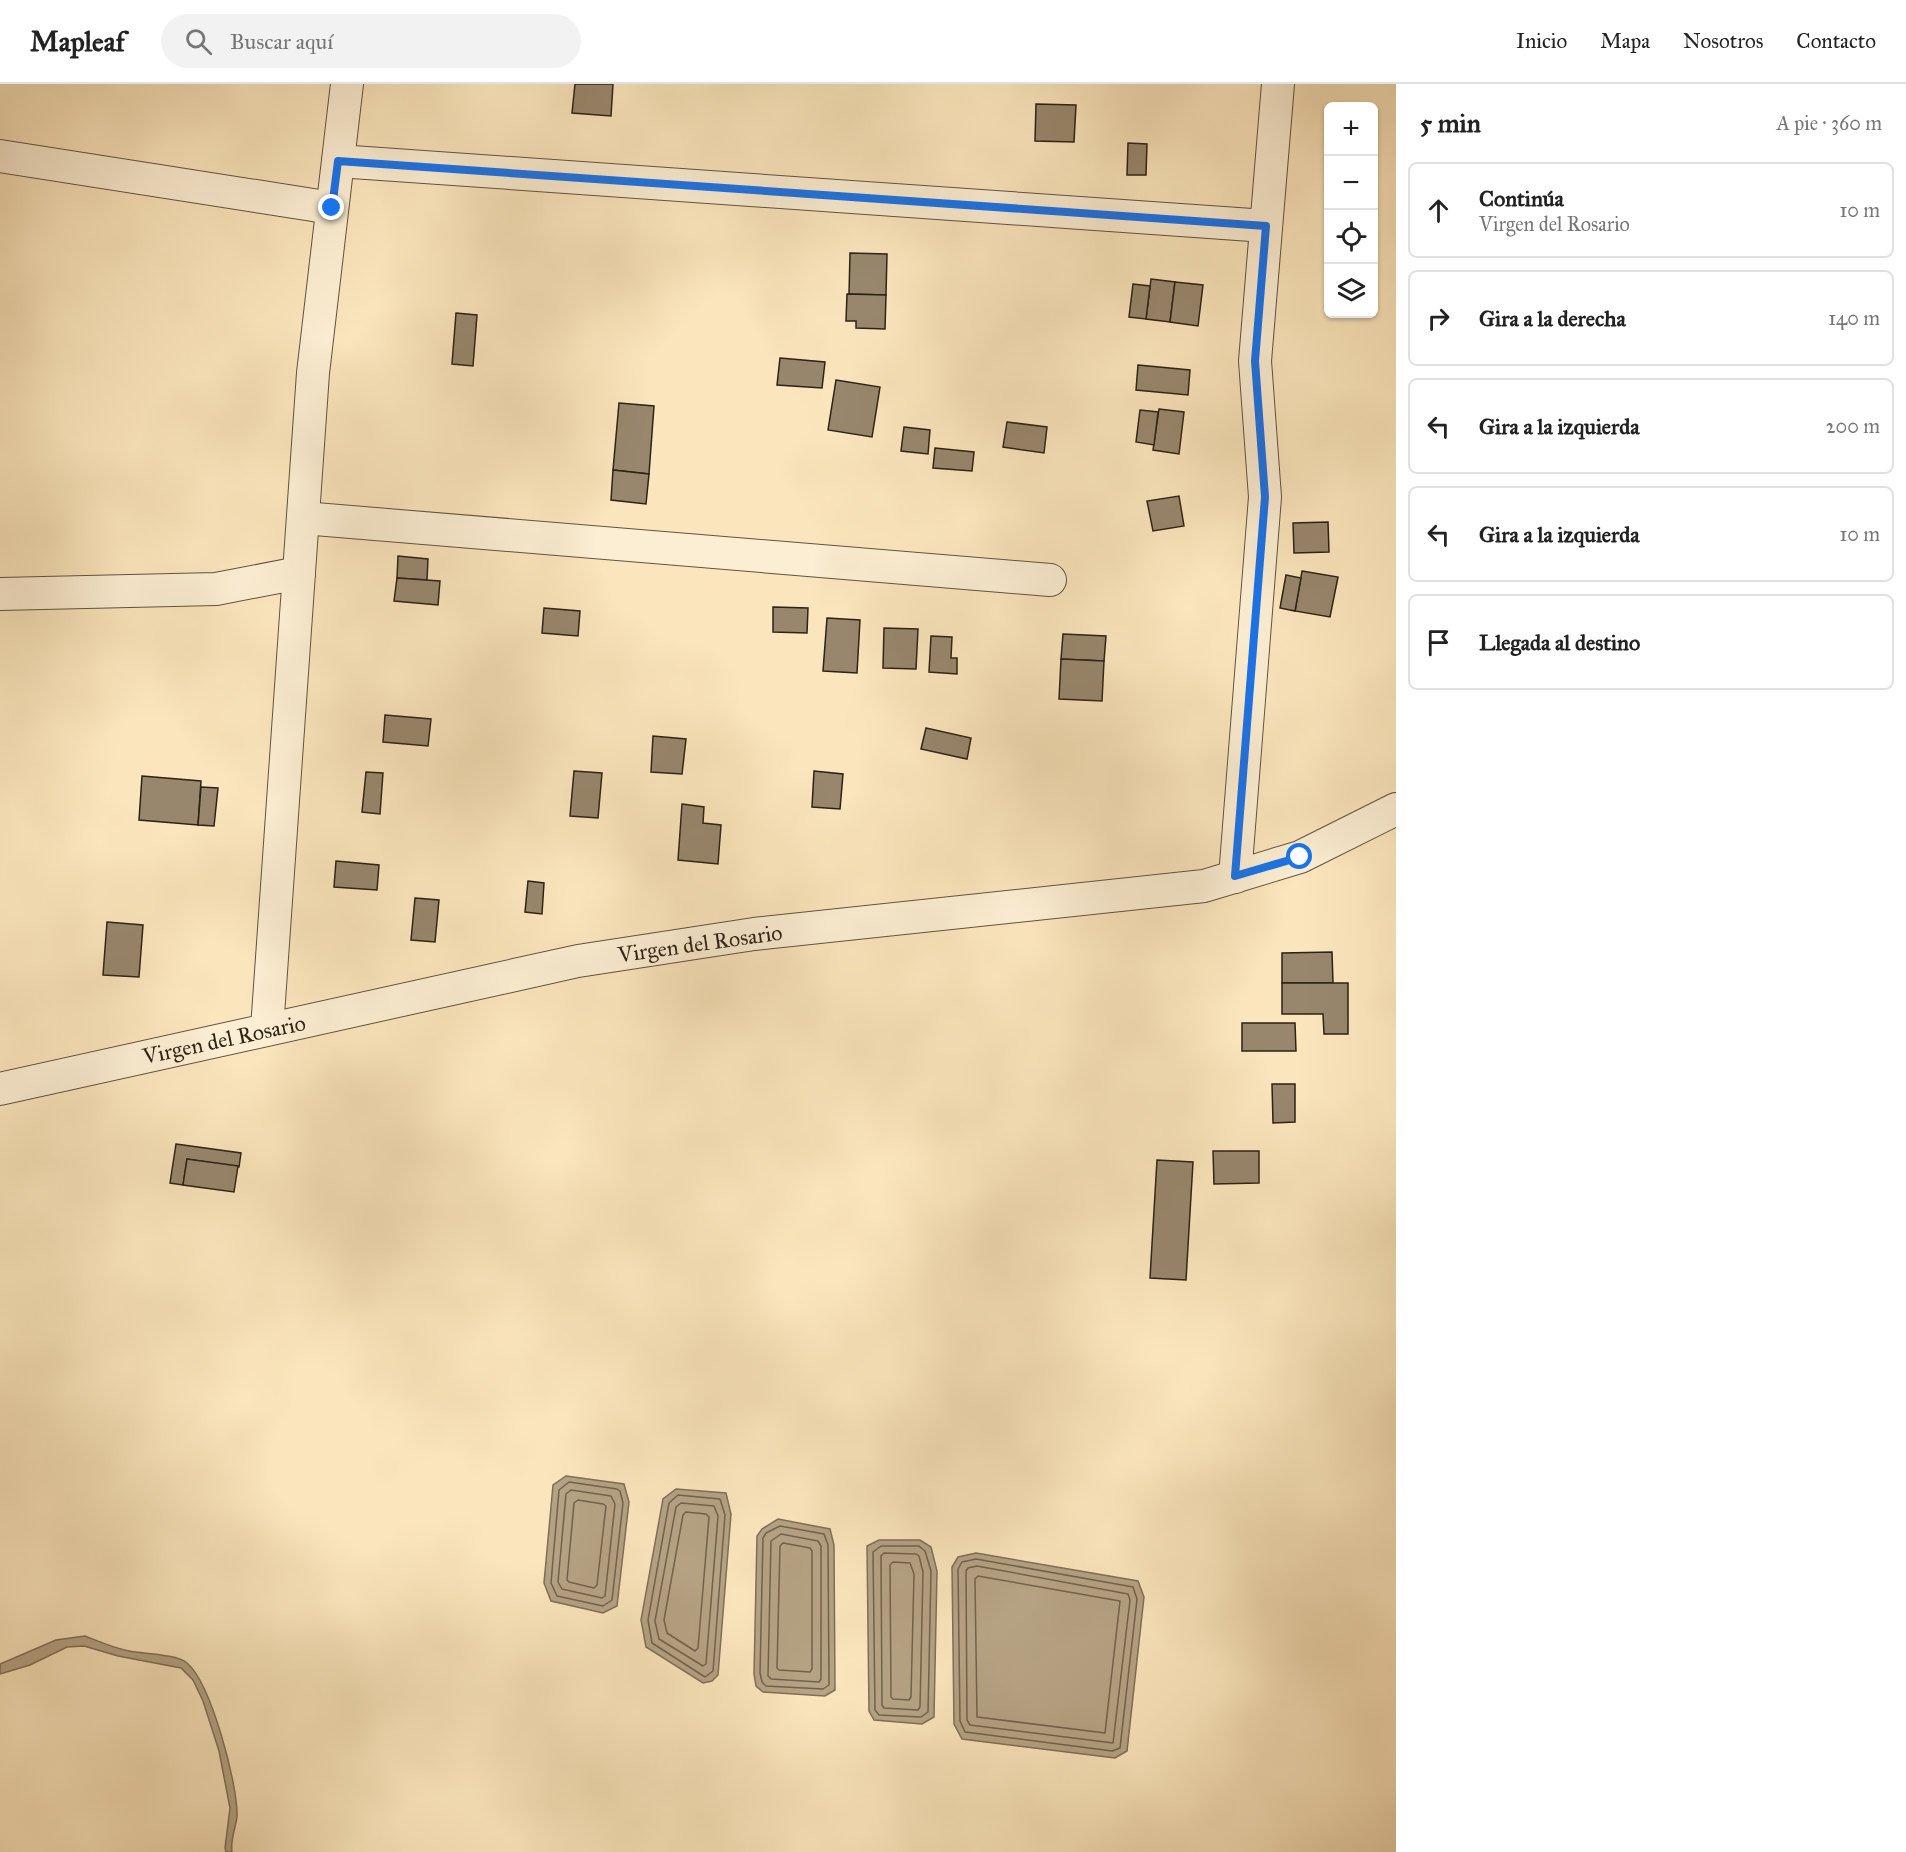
<!DOCTYPE html>
<html lang="es">
<meta charset="utf-8">
<style>
:root{--surface:#fff;--page:#f2f2f2;--text:#222;--muted:#767676;--line:#e0e0e0}
body{margin:0;font-family:"IM FELL Great Primer",serif;background:var(--page);color:var(--text)}
.controls{position:absolute;right:18px;top:18px;display:grid;overflow:hidden;border-radius:9px;box-shadow:0 2px 4px #0004}
.controls button{width:54px;height:54px;display:grid;place-items:center;padding:0;border:0;border-bottom:2px solid var(--line);background:var(--surface);color:var(--text);font:30px sans-serif}
.stop{position:absolute;width:18px;height:18px;margin:-14px;border:4px solid #1a73e8;border-radius:50%;background:#fff}
.stop.end{background:#1a73e8;border-color:#fff;box-shadow:0 2px 6px #0008}
.list{margin:0;padding:0;list-style:none}
h2{display:flex;justify-content:space-between;align-items:center;height:78px;margin:0;padding:0 24px;font-size:26px}
h2 small{font-size:20px;font-weight:400;color:var(--muted)}
.list li{display:grid;grid-template-columns:39px 1fr auto;gap:18px;align-items:center;box-sizing:border-box;height:96px;margin:0 12px 12px;padding:0 12px;border:2px solid var(--line);border-radius:9px}
.list b{display:block;font-size:22px;white-space:nowrap}
.list p{margin:0;font-size:20px;white-space:nowrap;color:var(--muted)}
.list em{font-size:20px;font-style:normal;color:var(--muted)}
.icon{flex:none;width:33px;height:33px;fill:none;stroke:currentColor;stroke-width:2;stroke-linecap:round;stroke-linejoin:round}
.map{position:relative;flex:none;width:1396px;height:1768px;overflow:hidden}
header{display:flex;align-items:center;gap:36px;box-sizing:border-box;height:84px;padding:0 30px;background:var(--surface);border-bottom:2px solid var(--line)}
header strong{font-size:28px}
nav{display:flex;gap:33px;margin-inline-start:auto;font-size:21px}
.search{width:420px;height:54px;background:var(--page);display:flex;align-items:center;gap:15px;box-sizing:border-box;padding:0 21px;border-radius:33px;color:var(--muted);font-size:22px}
main{display:flex}
aside{flex:1;background:var(--surface)}
.map>svg:first-child{display:block}
.water{fill:#b5a384;stroke:#7f6f59;stroke-width:1.5}
.lines{fill:none;stroke-linecap:round;stroke-linejoin:round}
.shore{stroke:#71624e;stroke-width:1.5}
.building{fill:#98876d;stroke:#2d2218;stroke-width:1.5}
.minor-casing{stroke:#605341;stroke-width:34}
.minor{stroke:#fceed3;stroke-width:32}
.route{stroke:#1a73e8;stroke-width:8}
.labels{text-anchor:middle;stroke-width:4.5;stroke-linejoin:round;paint-order:stroke}
.street-label{font-size:22px;fill:#2d2218;stroke:#fceed3}
</style>
<header>
<strong>Mapleaf</strong>
<div class="search"><svg class="icon" aria-label="search" viewBox="0 0 24 24"><circle cx="10" cy="10" r="6"/><path d="M15 15l6 6"/></svg>Buscar aquí</div>
<nav><a>Inicio</a><a>Mapa</a><a>Nosotros</a><a>Contacto</a></nav>
</header>
<main>
<div class="map">
<svg width="1396" height="1768" viewBox="0 0 1396 1768">
<rect width="100%" height="100%" fill="#fbe5bc"/>
<filter id="stains"><feTurbulence type="fractalNoise" baseFrequency=".00333" numOctaves="4"/><feColorMatrix values="0 0 0 0 .2 0 0 0 0 .09 0 0 0 0 .02 0 0 0 .5 -.17"/></filter>
<radialGradient id="worn" r=".72"><stop offset=".6" stop-color="#630" stop-opacity="0"/><stop offset="1" stop-color="#630" stop-opacity=".3"/></radialGradient>
<g class="water">
<path d="M566,1392L624,1400L629,1418L617,1522L603,1529L551,1517L544,1499L553,1401Z"/>
<path d="M676,1405L726,1409L731,1430L718,1591L712,1597L703,1599L646,1563L641,1536L663,1415Z"/>
<path d="M778,1435L830,1445L834,1461L835,1606L825,1612L763,1608L756,1602L754,1590L757,1452L762,1445Z"/>
<path d="M879,1456H920L931,1463L937,1487L934,1633L922,1640L874,1636L869,1627L867,1462Z"/>
<path d="M976,1469L1138,1497L1144,1513L1127,1667L1115,1674L962,1655L954,1640L952,1483L958,1473Z"/>
<path d="M85,1552C100,1558 114,1564 129,1567C144,1570 176,1570 187,1579C211,1599 238,1701 237,1732C236,1744 230,1755 232,1768H226L225,1764L230,1724L219,1667L203,1617L193,1596L181,1584L118,1572L84,1562L67,1563L30,1581L0,1590V1580L56,1556Z"/>
</g>
<g class="lines">
<g class="shore">
<path d="M569,1398L617,1405L620,1407L623,1419L612,1516L603,1522L557,1512L551,1499L559,1406Z"/>
<path d="M571,1406L611,1412L615,1420L605,1512L602,1514L562,1505L558,1498L566,1410Z"/>
<path d="M678,1411L720,1415L725,1431L713,1587L705,1593L652,1559L648,1536L669,1419Z"/>
<path d="M578,1416L603,1420L606,1422L597,1501L594,1504L569,1498L567,1496L574,1419Z"/>
<path d="M681,1419L714,1422L718,1432L706,1580L703,1582L659,1555L655,1537L676,1423Z"/>
<path d="M686,1428L706,1430L709,1433L698,1564L695,1567L667,1549L664,1536L683,1431Z"/>
<path d="M780,1442L824,1450L828,1461L829,1601L823,1605L766,1602L762,1598L760,1589L763,1454L766,1449Z"/>
<path d="M781,1450L818,1457L821,1462V1595L819,1598L771,1595L768,1592L771,1457Z"/>
<path d="M783,1459L810,1464L812,1467V1585L810,1588L779,1586L777,1584L780,1462Z"/>
<path d="M881,1462H919L925,1467L931,1487L928,1628L921,1633L879,1631L875,1626L873,1468Z"/>
<path d="M884,1469L916,1470L919,1472L923,1488L920,1623L918,1626L884,1624L882,1621L881,1472Z"/>
<path d="M976,1475L1133,1503L1137,1515L1120,1664L1112,1667L965,1648L960,1637L958,1485L962,1478Z"/>
<path d="M893,1478L910,1479L914,1490L911,1613L909,1616L893,1615L891,1613L890,1481Z"/>
<path d="M977,1482L1128,1510L1130,1516L1113,1659L970,1641L967,1636L966,1487L968,1484Z"/>
<path d="M978,1492L1120,1517L1105,1649L977,1633L975,1495Z"/>
</g>
</g>
<g class="building">
<path d="M575,0H613L611,32L572,29Z"/>
<path d="M1036,20L1076,21L1074,58L1035,57Z"/>
<path d="M1128,59L1147,60L1146,91H1127Z"/>
<path d="M850,169L887,170L886,211L849,210Z"/>
<path d="M1151,195L1175,198L1170,238L1146,235Z"/>
<path d="M1175,198L1203,201L1198,242L1170,238Z"/>
<path d="M1133,200L1150,202L1146,235L1129,233Z"/>
<path d="M847,210L886,211L885,245L856,244V237H846Z"/>
<path d="M456,229L477,231L473,282L452,280Z"/>
<path d="M780,274L825,278L822,304L777,301Z"/>
<path d="M1138,281L1190,286L1188,311L1136,306Z"/>
<path d="M836,296L880,303L872,353L828,346Z"/>
<path d="M619,319L654,322L649,390L613,386Z"/>
<path d="M1159,325L1184,328L1179,370L1153,366Z"/>
<path d="M1140,326L1158,328L1154,361L1136,358Z"/>
<path d="M1007,338L1047,343L1044,369L1003,363Z"/>
<path d="M904,343L930,346L928,370L901,367Z"/>
<path d="M935,364L974,368L972,387L933,384Z"/>
<path d="M613,386L649,390L646,420L611,416Z"/>
<path d="M1179,412L1184,442L1153,447L1147,417Z"/>
<path d="M1328,438L1329,468L1294,469L1293,439Z"/>
<path d="M398,472L428,475L427,496L397,494Z"/>
<path d="M1302,487L1338,493L1330,533L1295,527Z"/>
<path d="M1286,491L1301,494L1295,527L1280,524Z"/>
<path d="M397,494L440,497L438,521L394,517Z"/>
<path d="M773,523L808,524L807,549L773,548Z"/>
<path d="M544,524L580,527L578,552L542,549Z"/>
<path d="M827,534L860,536L857,589L823,587Z"/>
<path d="M884,544L918,545L916,585L883,584Z"/>
<path d="M1063,550L1106,552L1104,577L1061,575Z"/>
<path d="M931,552L952,553L951,574H957V590L929,588Z"/>
<path d="M1061,575L1104,577L1102,617L1059,615Z"/>
<path d="M385,631L431,635L428,662L383,658Z"/>
<path d="M926,644L971,654L967,675L921,665Z"/>
<path d="M653,652L686,655L682,690L651,688Z"/>
<path d="M574,687L602,689L598,734L570,732Z"/>
<path d="M814,687L843,690L840,725L812,723Z"/>
<path d="M366,688L383,689L380,730L362,728Z"/>
<path d="M142,692L201,697L198,741L139,736Z"/>
<path d="M201,703L218,704L214,742L198,741Z"/>
<path d="M682,720L704,723L703,739L721,741L718,780L678,776Z"/>
<path d="M336,777L379,781L377,806L334,803Z"/>
<path d="M528,797L544,799L542,830L525,828Z"/>
<path d="M415,814L439,816L435,858L411,856Z"/>
<path d="M107,838L143,841L139,893L103,891Z"/>
<path d="M1332,868L1333,899H1282V869Z"/>
<path d="M1282,899H1348V950H1324L1323,930H1282Z"/>
<path d="M1242,939H1295L1296,967H1242Z"/>
<path d="M1272,1000H1295V1038L1273,1039Z"/>
<path d="M176,1060L241,1069L239,1083L187,1075L183,1101L170,1099Z"/>
<path d="M1213,1067H1259V1099L1214,1100Z"/>
<path d="M187,1075L238,1082L234,1108L183,1101Z"/>
<path d="M1157,1076L1193,1078L1186,1196L1150,1194Z"/>
</g>
<g class="lines">
<g class="minor-casing">
<g id="minor">
<path d="M0,72L332,124"/>
<path d="M338,77L1266,142"/>
<path d="M303,434L1050,496"/>
<path d="M0,510L216,505L299,489"/>
<path d="M1235,793L1265,413L1255,277L1278,0"/>
<path d="M267,945L313,289L347,0"/>
<path d="M0,1005L578,877L754,850L1204,802L1300,773L1396,725"/>
</g>
</g>
<use href="#minor" class="minor"/>
</g>
<g class="lines">
<path class="route" d="M332,124L338,77L1266,142L1255,277L1265,413L1235,792L1300,773"/>
</g>
<g class="labels">
<g class="street-label">
<text transform="translate(700 859) rotate(-8)" y="8">Virgen del Rosario</text>
<text transform="translate(224 955) rotate(-12)" y="8">Virgen del Rosario</text>
</g>
</g>
<rect width="100%" height="100%" filter="url(#stains)"/>
<rect width="100%" height="100%" fill="url(#worn)"/>
</svg>
<div class="controls">
<button>+</button>
<button>−</button>
<button><svg class="icon" aria-label="locate" viewBox="0 0 24 24"><circle cx="12" cy="12" r="6"/><path d="M12 2v4M12 18v4M2 12h4M18 12h4"/></svg></button>
<button><svg class="icon" aria-label="layers" viewBox="0 0 24 24"><path d="M12 4l9 5-9 5-9-5zM3 14l9 5 9-5"/></svg></button>
</div>
<div class="stop" style="left:1300px;top:773px"></div>
<div class="stop end" style="left:332px;top:124px"></div>
</div>
<aside>
<h2>5 min<small>A pie · 360 m</small></h2>
<ul class="list">
<li><svg class="icon" aria-label="ahead" viewBox="0 0 24 24"><path d="M12 20V5M6 11l6-6 6 6"/></svg><div><b>Continúa</b><p>Virgen del Rosario</p></div><em>10 m</em></li>
<li><svg class="icon" aria-label="right" viewBox="0 0 24 24"><path d="M7 20v-9h11M14 6l5 5-5 5"/></svg><div><b>Gira a la derecha</b></div><em>140 m</em></li>
<li><svg class="icon" aria-label="left" viewBox="0 0 24 24"><path d="M17 20v-9H6M10 6l-5 5 5 5"/></svg><div><b>Gira a la izquierda</b></div><em>200 m</em></li>
<li><svg class="icon" aria-label="left" viewBox="0 0 24 24"><path d="M17 20v-9H6M10 6l-5 5 5 5"/></svg><div><b>Gira a la izquierda</b></div><em>10 m</em></li>
<li><svg class="icon" aria-label="arrive" viewBox="0 0 24 24"><path d="M6 21V4h12l-3 4 3 4H6"/></svg><div><b>Llegada al destino</b></div></li>
</ul>
</aside>
</main>
